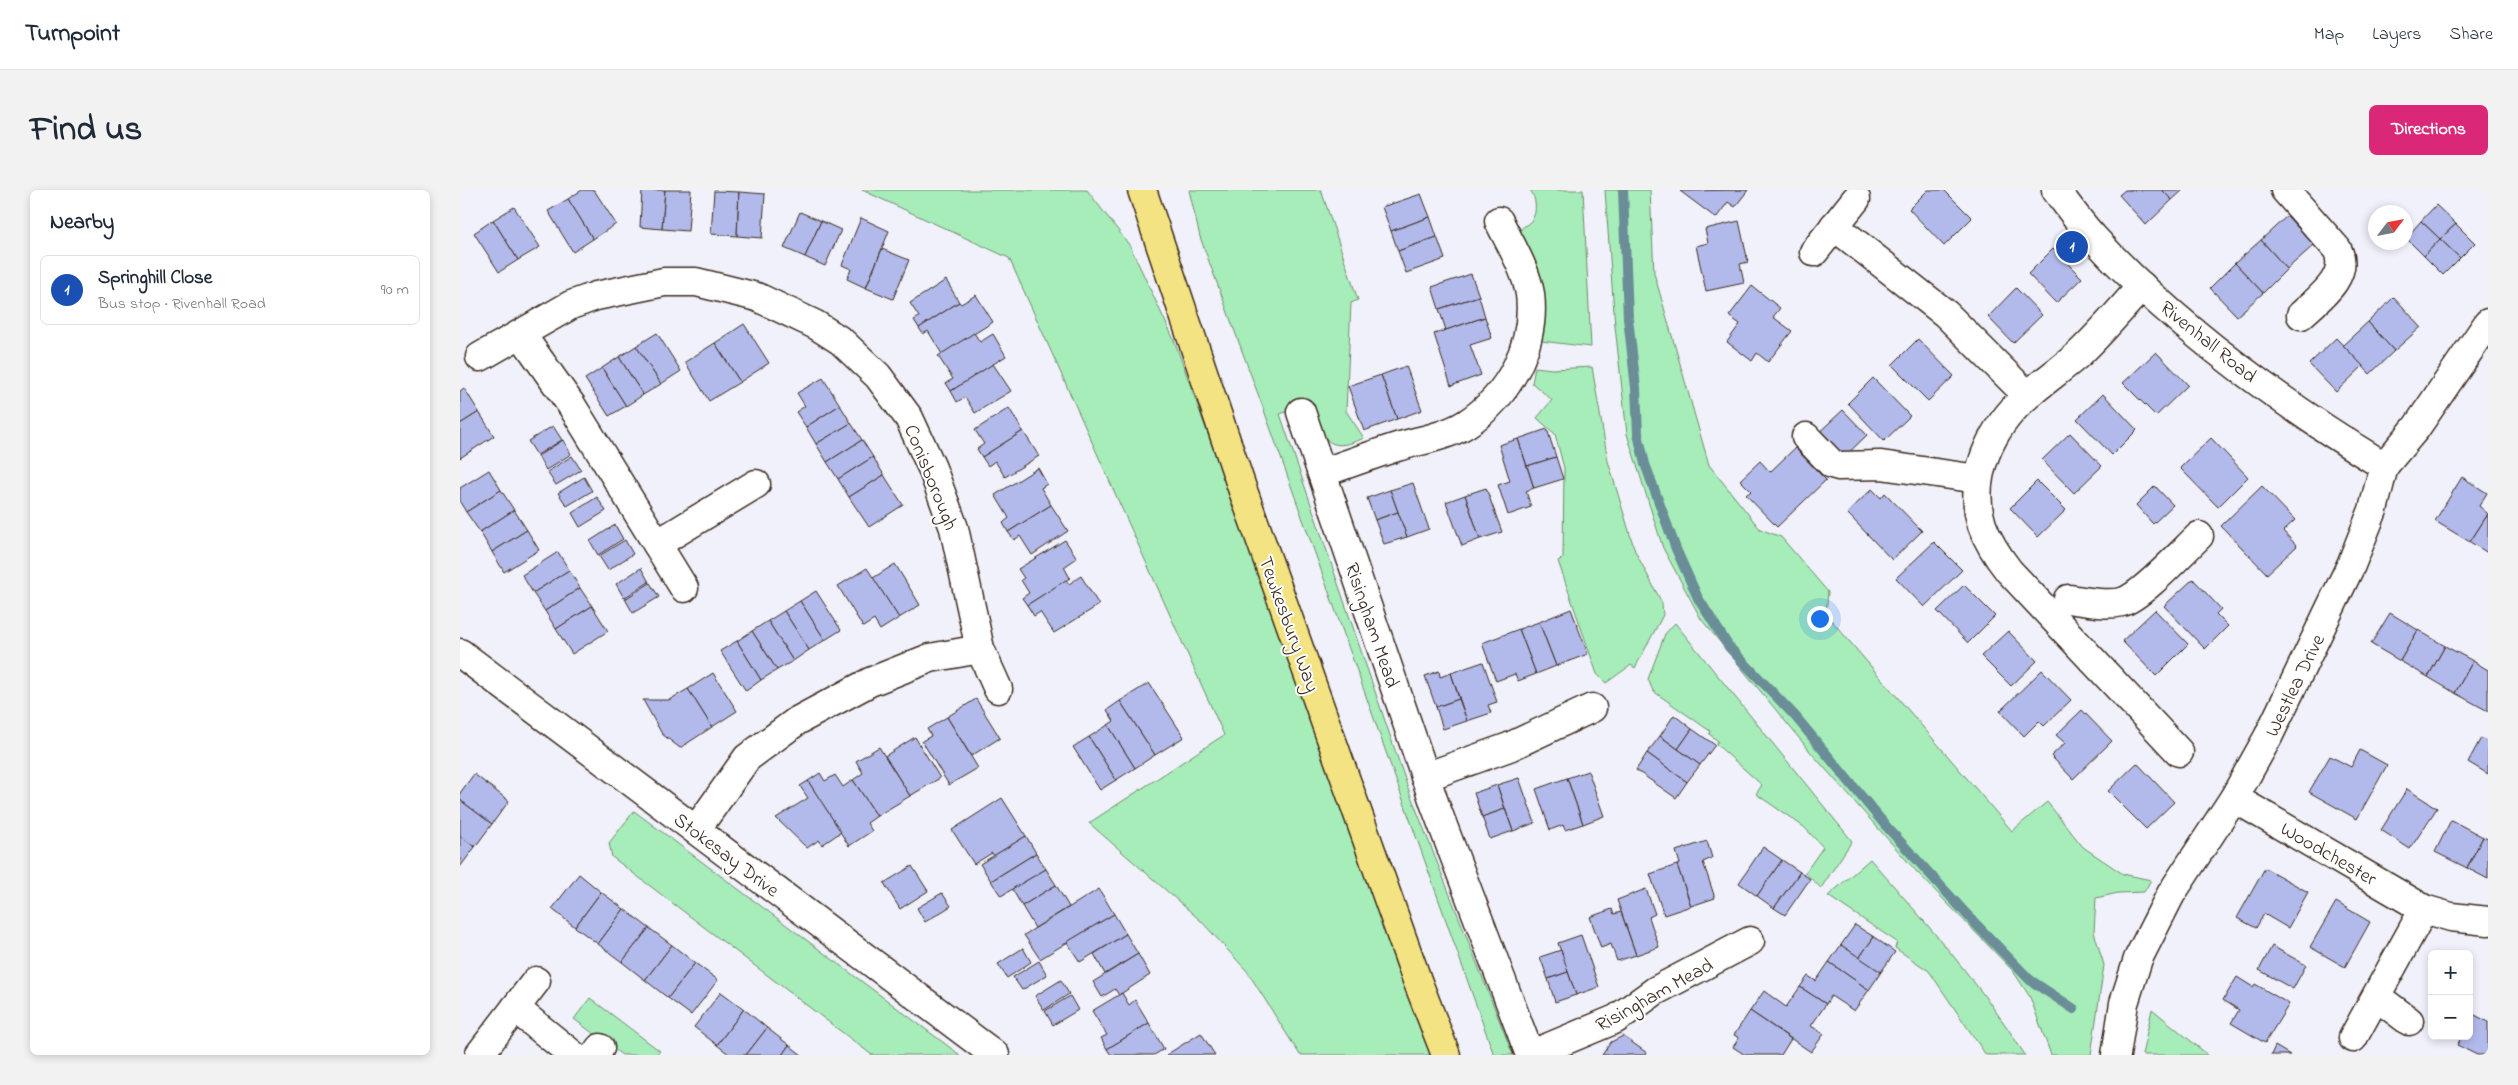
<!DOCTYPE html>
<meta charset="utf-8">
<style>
:root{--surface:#fff;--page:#f2f2f3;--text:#1f2937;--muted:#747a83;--line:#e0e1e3;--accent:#db2777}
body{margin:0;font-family:"Indie Flower",sans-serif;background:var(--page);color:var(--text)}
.controls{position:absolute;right:15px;bottom:15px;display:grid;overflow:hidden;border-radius:8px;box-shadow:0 2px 8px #0003}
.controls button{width:45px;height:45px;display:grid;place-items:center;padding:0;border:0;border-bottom:1px solid var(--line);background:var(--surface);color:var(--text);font:25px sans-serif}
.compass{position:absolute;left:1908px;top:15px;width:45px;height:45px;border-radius:50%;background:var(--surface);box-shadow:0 2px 8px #0003;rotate:58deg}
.you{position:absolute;left:1359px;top:428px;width:18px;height:18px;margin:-12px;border:4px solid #fff;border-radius:50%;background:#1a73e8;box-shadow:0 0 0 8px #1a73e833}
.badge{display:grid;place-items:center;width:32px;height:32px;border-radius:50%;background:var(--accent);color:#fff;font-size:16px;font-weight:700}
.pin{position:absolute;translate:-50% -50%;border:2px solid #fff;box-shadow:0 1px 5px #0006}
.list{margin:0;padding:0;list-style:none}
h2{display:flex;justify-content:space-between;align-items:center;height:65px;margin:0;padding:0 20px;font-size:21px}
h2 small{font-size:16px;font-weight:400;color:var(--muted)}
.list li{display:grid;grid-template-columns:32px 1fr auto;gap:15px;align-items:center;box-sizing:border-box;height:70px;margin:0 10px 10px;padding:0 10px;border:1px solid var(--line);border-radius:8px}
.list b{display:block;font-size:19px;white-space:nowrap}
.list p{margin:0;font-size:16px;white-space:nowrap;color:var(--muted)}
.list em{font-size:16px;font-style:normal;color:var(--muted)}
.map{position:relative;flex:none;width:2028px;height:865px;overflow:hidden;border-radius:8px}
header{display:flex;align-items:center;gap:30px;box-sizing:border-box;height:70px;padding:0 25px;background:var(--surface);border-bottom:1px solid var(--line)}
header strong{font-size:24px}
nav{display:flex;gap:28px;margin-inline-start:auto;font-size:18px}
.intro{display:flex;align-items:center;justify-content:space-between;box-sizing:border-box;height:120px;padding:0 30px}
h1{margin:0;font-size:35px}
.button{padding:12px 22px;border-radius:8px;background:var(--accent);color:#fff;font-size:18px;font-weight:700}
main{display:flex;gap:30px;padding:0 30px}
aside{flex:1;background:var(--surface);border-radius:8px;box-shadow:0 2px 8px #0003}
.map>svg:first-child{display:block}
.green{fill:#a6edb9;stroke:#708c6c}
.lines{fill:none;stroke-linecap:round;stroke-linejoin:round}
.stream{stroke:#6a8d98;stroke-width:10}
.building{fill:#b2baeb;stroke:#3b2a1e}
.minor-casing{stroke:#3b2a1e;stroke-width:31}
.major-casing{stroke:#3b2a1e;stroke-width:31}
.minor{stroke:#fff;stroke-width:28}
.major{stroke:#f4e382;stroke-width:28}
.labels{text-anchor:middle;stroke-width:4;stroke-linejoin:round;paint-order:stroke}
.street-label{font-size:20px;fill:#3b2a1e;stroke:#fff}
</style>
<header>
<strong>Turnpoint</strong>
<nav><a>Map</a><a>Layers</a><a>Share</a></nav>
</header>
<div class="intro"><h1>Find us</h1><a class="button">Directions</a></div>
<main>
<aside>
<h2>Nearby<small></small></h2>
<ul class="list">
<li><span class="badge" style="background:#1a4fb4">1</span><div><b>Springhill Close</b><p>Bus stop · Rivenhall Road</p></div><em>90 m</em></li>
</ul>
</aside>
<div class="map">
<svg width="2028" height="865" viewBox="0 0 2028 865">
<rect width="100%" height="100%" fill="#f0f1fb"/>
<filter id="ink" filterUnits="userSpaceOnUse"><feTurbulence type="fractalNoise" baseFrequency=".02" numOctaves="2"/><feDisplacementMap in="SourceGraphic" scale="10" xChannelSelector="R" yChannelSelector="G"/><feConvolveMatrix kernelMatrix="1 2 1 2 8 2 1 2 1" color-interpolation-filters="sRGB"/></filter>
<g filter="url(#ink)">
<g class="green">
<path d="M402,0H627L670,56L714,150L972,865H840L787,781L741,731L629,633L764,545L549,68Z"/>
<path d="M729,0H861L898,110L891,113L886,221L904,248C865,266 862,246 850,213L820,224L949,601L1053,865H1034L805,223L740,47Z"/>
<path d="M1070,0H1123L1131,157L1081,151L1084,126L1059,41C1062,37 1067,35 1071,31C1078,23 1076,7 1070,0Z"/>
<path d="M1145,0H1190L1194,83L1249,275L1300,339L1321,347L1368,402L1366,424L1552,641L1587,612L1623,657L1663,684L1691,690L1684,702L1658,703L1636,708L1634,742L1644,775L1631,865H1591L1570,807L1553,781L1456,681L1353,565L1241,429L1203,358L1167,244L1155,136Z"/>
<path d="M1075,177L1092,179L1132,177L1148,271L1175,361L1202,413L1203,425L1175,478L1171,475L1146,493L1137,484L1098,371L1103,368L1104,278L1095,244L1077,228L1092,210L1072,193Z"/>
<path d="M1215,433L1392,651L1361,698L1345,683L1363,657L1344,637L1296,604L1302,595L1256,554L1258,551L1249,544L1250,541L1193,501L1188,489L1205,444Z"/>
<path d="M174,621L500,865H412L152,667L149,653Z"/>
<path d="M1410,669C1465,732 1521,794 1565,865H1526L1469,781L1435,758L1437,752L1368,706Z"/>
<path d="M130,808L200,861L196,865H162L114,829Z"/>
<path d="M1692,819L1748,865H1682Z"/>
</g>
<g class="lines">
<path class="stream" d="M1163,0L1168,128L1176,198L1178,244L1185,274L1216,359L1238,408L1269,457L1335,526L1426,636L1511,729L1570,790L1614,819"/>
</g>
<g class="building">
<path d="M122,0H134L156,34L133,49L108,9Z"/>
<path d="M182,0H205L202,39L180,37Z"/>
<path d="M205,0H231L228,41L202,39Z"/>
<path d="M1288,0L1275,17L1268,12L1256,28L1220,1Z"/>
<path d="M1468,0H1484L1512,28L1484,56L1449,19Z"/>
<path d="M1665,0H1702L1712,10L1686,35L1659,5Z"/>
<path d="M1702,0H1723L1712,10Z"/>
<path d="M254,1L279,2L277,46L251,44Z"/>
<path d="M279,2L305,4L302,48L277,46Z"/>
<path d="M961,4L970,27L931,41L922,17Z"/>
<path d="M108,9L133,49L113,62L88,21Z"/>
<path d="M1976,15L1996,34L1980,49L1961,31Z"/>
<path d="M54,17L80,57L58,70L33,30Z"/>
<path d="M340,22L361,31L345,67L324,58Z"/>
<path d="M1827,26L1854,55L1827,79L1801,50Z"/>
<path d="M970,27L977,47L938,61L931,41Z"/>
<path d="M401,28L429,41L406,98L387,89L391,79L382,75Z"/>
<path d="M33,30L58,70L39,82L14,43Z"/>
<path d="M361,31L381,40L365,76L345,67Z"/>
<path d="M1279,31L1288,72L1280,74L1284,93L1246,101L1236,56L1248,53L1245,39Z"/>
<path d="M1961,31L1980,49L1964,66L1946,48Z"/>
<path d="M1996,34L2015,53L2000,68L1980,49Z"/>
<path d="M977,47L985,69L946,83L938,61Z"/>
<path d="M1980,49L2000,68L1983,85L1964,66Z"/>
<path d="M1801,50L1827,79L1803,103L1775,73Z"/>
<path d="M422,59L449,70L433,109L406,98Z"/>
<path d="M1593,59L1622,88L1596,113L1568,84Z"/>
<path d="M1775,73L1803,103L1777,126L1750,98Z"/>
<path d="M1011,84L1019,106L979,119L972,97Z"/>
<path d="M486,90L499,112L459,138L454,130L459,127L450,113Z"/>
<path d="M1292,96L1320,118L1313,127L1332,141L1308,172L1297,163L1292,171L1267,152L1280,134L1269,126Z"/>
<path d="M1556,98L1582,125L1553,153L1528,127Z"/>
<path d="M516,105L533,132L482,164L468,141L463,144L459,138L499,112L501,114Z"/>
<path d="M1019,106L1025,127L986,140L979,119Z"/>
<path d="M1934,107L1961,137L1934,161L1908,132Z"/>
<path d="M1025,127L1032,148L1010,155L1021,185L991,196L974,144Z"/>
<path d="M1908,132L1934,161L1910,184L1883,155Z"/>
<path d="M284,134L309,173L280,192L255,153Z"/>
<path d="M197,143L221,181L201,194L176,156Z"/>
<path d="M514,143L520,152L533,144L546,166L491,201L486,193L493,189L478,166Z"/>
<path d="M1876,148L1903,176L1876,202L1849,174Z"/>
<path d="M1458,149L1494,186L1468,211L1432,175Z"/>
<path d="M255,153L280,192L249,211L225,172Z"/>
<path d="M176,156L201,194L183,205L159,167Z"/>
<path d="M1696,162L1728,195L1696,226L1663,193Z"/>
<path d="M159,167L183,205L166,216L142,178Z"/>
<path d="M533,174L551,201L515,223L505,207L497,212L491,201Z"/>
<path d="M946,176L962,220L937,229L921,185Z"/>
<path d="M142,178L166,216L149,226L125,189Z"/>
<path d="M921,185L937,229L904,241L888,196Z"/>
<path d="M363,188L380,215L346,237L336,222L345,216L337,203Z"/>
<path d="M1413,188L1450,226L1424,251L1388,213Z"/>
<path d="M4,198L19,222L0,234V201Z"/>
<path d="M1643,204L1677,240L1652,265L1617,229Z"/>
<path d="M380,215L391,233L356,254L346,237Z"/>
<path d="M549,218L563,241L522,267L517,259L524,254L515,240Z"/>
<path d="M1383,220L1407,245L1379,272L1354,247Z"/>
<path d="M19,222L34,246L0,268V234Z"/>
<path d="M391,233L402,250L367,272L356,254Z"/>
<path d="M93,236L102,250L77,265L68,251Z"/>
<path d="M1087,239L1096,267L1067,276L1058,249Z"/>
<path d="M563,241L579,266L545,287L535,271L528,276L522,267Z"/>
<path d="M1610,243L1642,276L1614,303L1582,270Z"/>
<path d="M1751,248L1788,287L1758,317L1720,278Z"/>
<path d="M1058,249L1074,298L1066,301L1071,317L1048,325L1038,295L1050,291L1039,255Z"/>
<path d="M103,250L111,264L86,280L78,266Z"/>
<path d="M402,250L413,267L378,289L367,272Z"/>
<path d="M1335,258L1366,290L1317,337L1286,305L1291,301L1280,290L1300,271L1310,282Z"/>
<path d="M112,266L121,280L96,295L87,282Z"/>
<path d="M413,267L424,285L389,307L378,289Z"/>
<path d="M1096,267L1103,289L1074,298L1067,276Z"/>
<path d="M578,278L587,294L581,298L591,315L548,342L543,333L549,328L535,305Z"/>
<path d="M29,280L41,300L6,322L0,312V298Z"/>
<path d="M424,285L443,315L409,337L389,307Z"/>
<path d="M124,287L132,301L107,316L98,303Z"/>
<path d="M2002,287L2027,303L2019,316L2028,324L2010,352L1975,331Z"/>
<path d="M1577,291L1606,320L1578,347L1550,318Z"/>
<path d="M953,293L969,339L947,347L930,300Z"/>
<path d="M1695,296L1713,315L1693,334L1676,315Z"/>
<path d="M1802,296L1835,330L1823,341L1837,356L1807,384L1761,336Z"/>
<path d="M1026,298L1042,342L1020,349L1005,305Z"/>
<path d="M1412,299L1421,308L1425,303L1462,341L1432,370L1387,323Z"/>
<path d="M41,300L54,320L20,342L6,322Z"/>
<path d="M930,300L938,322L915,330L907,308Z"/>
<path d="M1005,305L1020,349L1002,356L986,312Z"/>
<path d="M137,307L146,321L120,337L112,323Z"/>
<path d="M591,315L608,341L572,365L560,346L554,350L548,342Z"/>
<path d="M54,320L67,340L32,362L20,342Z"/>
<path d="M938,322L947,347L924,354L915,330Z"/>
<path d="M2028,324V363L2010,352Z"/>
<path d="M155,335L163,349L138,365L130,351Z"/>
<path d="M67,340L79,360L44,382L32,362Z"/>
<path d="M165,350L173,364L148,380L139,366Z"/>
<path d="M605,350L617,368L604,377L610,388L567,415L562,408L569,403L561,390L564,388L558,379Z"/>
<path d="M1474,352L1502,380L1464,417L1436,388Z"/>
<path d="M98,362L109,380L73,403L62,385Z"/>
<path d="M435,374L460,415L439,428L413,388Z"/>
<path d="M181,378L189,392L164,408L156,394Z"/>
<path d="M407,378L439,428L420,440L414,430L403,437L378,396Z"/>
<path d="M109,380L120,398L85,421L73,403Z"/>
<path d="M621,386L639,415L594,443L580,422L574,426L567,415L606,390L609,394Z"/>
<path d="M1733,389L1761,419L1756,424L1768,436L1745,459L1704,416Z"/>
<path d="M190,393L199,407L173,423L165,409Z"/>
<path d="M1504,395L1535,426L1508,453L1477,421Z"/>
<path d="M120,398L132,416L96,439L85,421Z"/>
<path d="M356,401L381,440L365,450L340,411Z"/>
<path d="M340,411L365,450L349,460L324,421Z"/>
<path d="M132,416L148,441L112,464L96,439Z"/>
<path d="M1111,419L1128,464L1096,476L1079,432Z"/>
<path d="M1695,420L1728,454L1696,486L1662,451Z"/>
<path d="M324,421L349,460L333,471L308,431Z"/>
<path d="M1930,423L1958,440L1940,471L1911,454Z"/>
<path d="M308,431L333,471L317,480L292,441Z"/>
<path d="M1079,432L1096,476L1076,484L1059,439Z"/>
<path d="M1059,439L1076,484L1058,491L1055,484L1036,491L1022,453Z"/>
<path d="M1958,440L1985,456L1968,487L1940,471Z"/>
<path d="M292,441L317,480L301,490L277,451Z"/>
<path d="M1548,441L1577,471L1551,496L1521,466Z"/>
<path d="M277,451L301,490L286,501L260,461Z"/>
<path d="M1985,456L2013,471L1995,503L1968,487Z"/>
<path d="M2013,471L2028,480V521L1995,503Z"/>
<path d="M1023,472L1037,512L1028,515L1031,523L1007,531L991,483Z"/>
<path d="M1582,480L1611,510L1584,536L1579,531L1564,546L1540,521Z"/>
<path d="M979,481L980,487L991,483L999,509L976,517L965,486Z"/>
<path d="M253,483L277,521L252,537L228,499Z"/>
<path d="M689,493L724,547L695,565L660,511Z"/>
<path d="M228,499L252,537L220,558L202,544L183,510H209Z"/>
<path d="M516,509L540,548L511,566L487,527Z"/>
<path d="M999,509L1007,531L983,539L976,517Z"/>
<path d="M660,511L695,565L675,578L648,535L654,531L647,520Z"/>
<path d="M1622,520L1652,551L1613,589L1591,566L1605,553L1596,545Z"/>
<path d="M1214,525L1232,539L1218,559L1200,546Z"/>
<path d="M487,527L518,578L489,595L462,551L471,546L467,539Z"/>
<path d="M648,535L675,578L656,590L629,547Z"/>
<path d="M1232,539L1255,555L1240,575L1218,559Z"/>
<path d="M1200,546L1240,575L1227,592L1187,563Z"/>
<path d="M455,547L480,588L450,606L425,566Z"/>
<path d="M629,547L656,590L640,600L613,557Z"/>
<path d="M2021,548L2028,552V584L2008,572Z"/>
<path d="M419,557L450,606L417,626L393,590L403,583L396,571Z"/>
<path d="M1900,560L1927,575L1897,629L1849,602L1870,566L1891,577Z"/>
<path d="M1187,563L1227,592L1216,608L1176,580Z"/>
<path d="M1677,573L1714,612L1686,639L1648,601Z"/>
<path d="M1128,581L1144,626L1123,634L1107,588Z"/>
<path d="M360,583L365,591L375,585L383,597L393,590L417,626L407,633L412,641L389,656L348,591Z"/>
<path d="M14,584L49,611L32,634L0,610V603Z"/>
<path d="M1059,588L1075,633L1053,641L1037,595Z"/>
<path d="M1107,588L1123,634L1105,640L1103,635L1090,640L1076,599Z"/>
<path d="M348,591L381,642L362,655L359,650L347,658L316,628L348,608L340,596Z"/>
<path d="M1037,595L1045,619L1022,627L1014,603Z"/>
<path d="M1947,599L1977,618L1950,659L1921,640Z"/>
<path d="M542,608L566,646L534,666L532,663L514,674L492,640Z"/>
<path d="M0,610L32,634L15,657L0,646Z"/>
<path d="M1045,619L1053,641L1030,649L1022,627Z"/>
<path d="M1991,630L2023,647L2007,678L1975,662Z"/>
<path d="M0,646L15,657L0,677Z"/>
<path d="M566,646L576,663L531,691L520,674Z"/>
<path d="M2023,647L2028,649V689L2007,678Z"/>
<path d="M1247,651L1252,668L1243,672L1255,708L1231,716L1217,675L1220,674L1216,661Z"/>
<path d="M1303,657L1322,670L1297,706L1279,693Z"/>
<path d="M576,663L586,679L541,706L531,691Z"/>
<path d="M1322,670L1340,682L1314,718L1297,706Z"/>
<path d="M1217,675L1231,716L1204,725L1190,684Z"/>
<path d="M452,676L468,701L440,719L424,693Z"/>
<path d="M1805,678L1848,702L1828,738L1804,724L1796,738L1777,728Z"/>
<path d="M586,679L596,695L562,716L552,699Z"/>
<path d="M1340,682L1350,689L1325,725L1314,718Z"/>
<path d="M119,684L141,702L115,737L92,719Z"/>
<path d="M596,695L609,717L575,738L562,716Z"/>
<path d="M639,699L654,724L580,769L564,745Z"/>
<path d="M1186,699L1195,724L1189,727L1199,757L1176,765L1157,710Z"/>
<path d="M141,702L164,719L138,754L115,737Z"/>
<path d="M482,703L491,716L465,732L457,718Z"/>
<path d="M1876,712L1910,732L1885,777L1850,757Z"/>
<path d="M164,719L189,738L162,772L138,754Z"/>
<path d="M1152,719L1154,724L1161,722L1176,765L1157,771L1151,754L1141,758L1130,727Z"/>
<path d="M654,724L666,744L620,772L607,752Z"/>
<path d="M1395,735L1414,747L1399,768L1381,755Z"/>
<path d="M189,738L212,755L185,790L162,772Z"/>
<path d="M666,744L678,764L645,784L634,764Z"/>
<path d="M1121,745L1139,797L1116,805L1098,753Z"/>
<path d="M1414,747L1435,762L1421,782L1399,768Z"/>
<path d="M212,755L235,773L208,808L185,790Z"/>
<path d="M1381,755L1421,782L1409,800L1369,772Z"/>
<path d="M1812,756L1846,775L1833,799L1799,780Z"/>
<path d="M563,758L571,772L547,788L538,774Z"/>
<path d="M1101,760L1108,782L1088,789L1080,767Z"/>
<path d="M678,764L690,785L659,805L655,799L642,807L633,792Z"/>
<path d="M579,771L587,785L562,800L553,787Z"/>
<path d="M1369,772L1409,800L1394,821L1371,806L1366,814L1340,797L1348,786L1356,791Z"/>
<path d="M235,773L258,790L231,825L208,808Z"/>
<path d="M1108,782L1116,805L1095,812L1088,789Z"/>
<path d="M1777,787L1793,797L1795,794L1829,814L1805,853L1771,833L1779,820L1763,810Z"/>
<path d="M601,790L609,804L584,820L575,806Z"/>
<path d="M1340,797L1366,814L1351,836L1364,844L1351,862L1290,821L1304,801L1326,817Z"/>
<path d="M261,802L284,819L257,855L234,837Z"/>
<path d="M662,803L669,815L675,810L689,833L647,859L641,848L647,845L632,821Z"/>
<path d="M610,806L618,820L593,835L585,821Z"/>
<path d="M284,819L307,838L286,865H270L257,855Z"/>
<path d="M1290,821L1331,849L1321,865H1285L1273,857L1279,848L1274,845Z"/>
<path d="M2013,824L2028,832V865H2017L1997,855L2002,846H2009V832Z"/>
<path d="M689,833L704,859L694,865H651L647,859Z"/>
<path d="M307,838L329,855L322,865H286Z"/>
<path d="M741,843L755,865H706Z"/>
<path d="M1163,846L1187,863L1186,865H1142L1151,852Z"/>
<path d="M329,855L342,865H322Z"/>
<path d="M1815,856L1830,865H1811Z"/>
</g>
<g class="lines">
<g class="minor-casing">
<g id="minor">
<path d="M1596,0C1608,16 1620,33 1634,48C1713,135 1823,214 1924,276"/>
<path d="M1825,0L1877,59C1891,86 1859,108 1841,125"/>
<path d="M1374,36L1486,124L1567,205"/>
<path d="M1354,62L1396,9"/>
<path d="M1682,96C1662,118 1642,142 1620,163C1603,178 1584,191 1567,206C1531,237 1507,288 1522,335C1528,352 1538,367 1549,381L1719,562"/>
<path d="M61,144L112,216L224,398"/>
<path d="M20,167L111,115L136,106L204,92H236L297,107L356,135L381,151L418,186L449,228L472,278L494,338L520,459L538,499"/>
<path d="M841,222L975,615L1070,865"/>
<path d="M1346,247L1372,274L1379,276L1421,275L1518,289"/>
<path d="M862,283C887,274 912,265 937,257C960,250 985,247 1006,234C1049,206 1076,155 1070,104C1066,79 1050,54 1039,31"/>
<path d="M197,354L296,294"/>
<path d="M1608,409C1626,411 1645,416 1662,412C1681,407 1723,361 1739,346"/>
<path d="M0,463L535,865"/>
<path d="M965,587L1049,557L1132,518"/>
<path d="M1774,608L1964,719L1991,727L2028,731"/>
<path d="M236,640L287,568L337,531L410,492L470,468L520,459"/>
<path d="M1917,807L1949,831"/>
<path d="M55,818L113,865"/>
<path d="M1893,848L1964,719"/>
<path d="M19,865L76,791"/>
<path d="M135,865L140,858"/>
<path d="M1070,865L1156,829L1195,801L1290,751"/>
<path d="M1656,865L1664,813L1678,769L1711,704L1774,608L1808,547L1891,375L1913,320L1924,276L1956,238L2028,133"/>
</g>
</g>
<g class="major-casing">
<path id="major" d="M682,0L781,295L957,790L986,865"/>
</g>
<use href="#minor" class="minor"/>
<use href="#major" class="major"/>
</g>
</g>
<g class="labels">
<g class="street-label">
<text transform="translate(1749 151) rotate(39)" y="7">Rivenhall Road</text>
<text transform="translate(472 287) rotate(68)" y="7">Conisborough</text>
<text transform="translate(830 434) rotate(70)" y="7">Tewkesbury Way</text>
<text transform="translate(913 435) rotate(71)" y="7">Risingham Mead</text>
<text transform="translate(1834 495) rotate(-64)" y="7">Westlea Drive</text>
<text transform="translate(1869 663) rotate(30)" y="7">Woodchester</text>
<text transform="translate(267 664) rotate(37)" y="7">Stokesay Drive</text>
<text transform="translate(1194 804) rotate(-29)" y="7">Risingham Mead</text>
</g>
</g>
</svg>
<div class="controls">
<button>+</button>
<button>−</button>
</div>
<svg class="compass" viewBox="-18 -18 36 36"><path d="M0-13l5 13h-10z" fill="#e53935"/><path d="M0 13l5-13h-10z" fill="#747a83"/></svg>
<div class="you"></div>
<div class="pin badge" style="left:1612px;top:57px;background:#1a4fb4">1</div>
</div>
</main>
